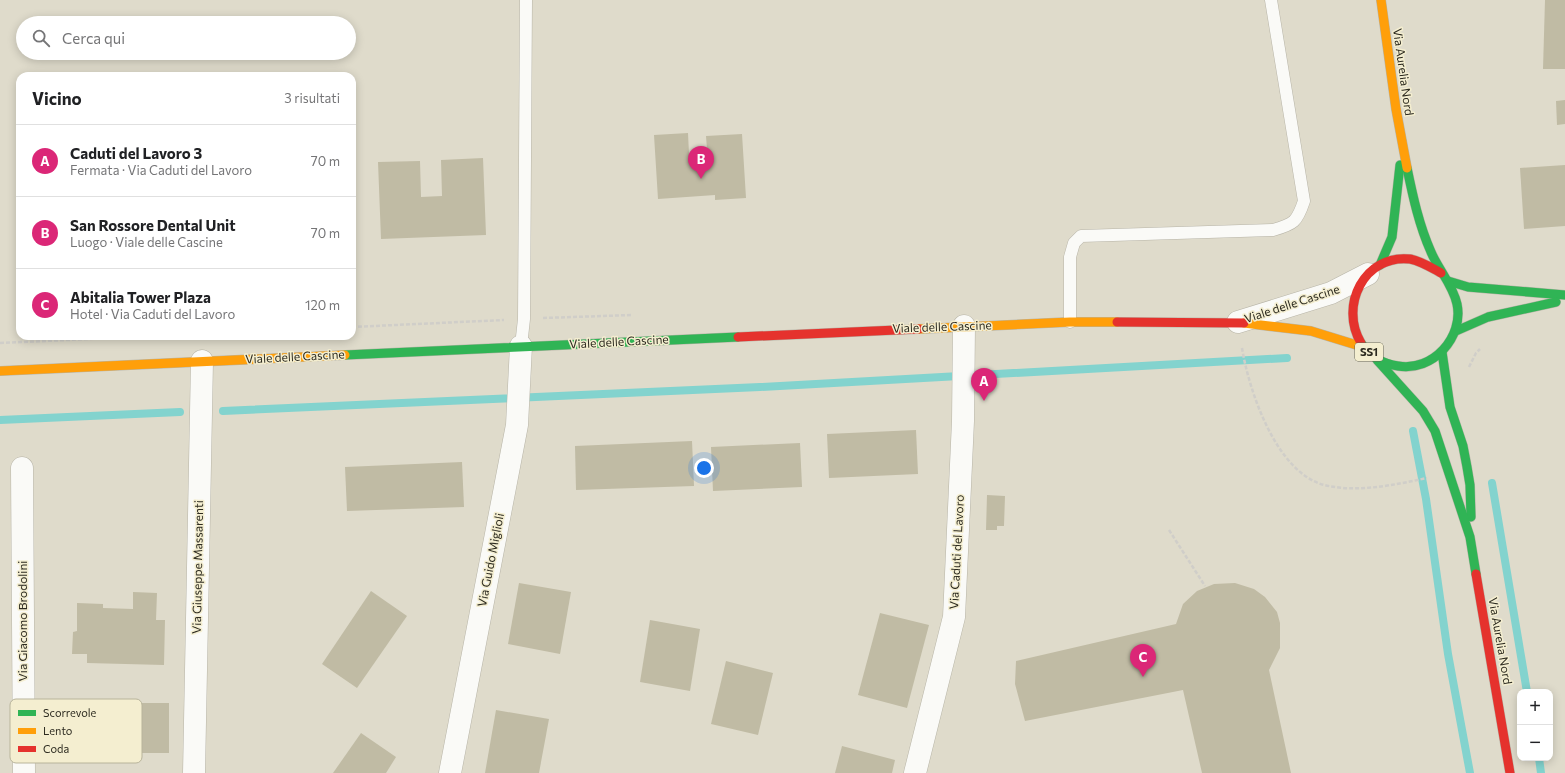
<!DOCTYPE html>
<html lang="it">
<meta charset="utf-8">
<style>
:root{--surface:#fff;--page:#f2f2f2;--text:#202124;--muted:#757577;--line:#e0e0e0;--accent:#db2777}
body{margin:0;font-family:Commissioner,sans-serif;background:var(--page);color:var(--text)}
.controls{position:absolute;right:12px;bottom:12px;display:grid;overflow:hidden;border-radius:8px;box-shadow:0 2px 10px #0003}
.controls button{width:36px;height:36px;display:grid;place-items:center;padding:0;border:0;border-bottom:1px solid var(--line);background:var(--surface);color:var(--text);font:20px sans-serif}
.you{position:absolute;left:704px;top:468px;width:14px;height:14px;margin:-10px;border:3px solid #fff;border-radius:50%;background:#1a73e8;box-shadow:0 0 0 6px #1a73e833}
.badge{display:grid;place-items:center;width:26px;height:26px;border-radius:50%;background:var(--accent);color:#fff;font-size:13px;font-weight:700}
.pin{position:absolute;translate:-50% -33px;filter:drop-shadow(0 1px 2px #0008)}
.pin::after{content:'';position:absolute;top:21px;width:14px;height:12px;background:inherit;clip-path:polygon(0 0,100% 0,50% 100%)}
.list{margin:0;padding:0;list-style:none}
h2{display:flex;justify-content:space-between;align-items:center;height:52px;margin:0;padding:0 16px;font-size:17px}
h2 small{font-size:13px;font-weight:400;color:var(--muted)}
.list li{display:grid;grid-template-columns:26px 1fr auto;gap:12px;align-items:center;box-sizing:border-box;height:72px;padding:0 16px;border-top:1px solid var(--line)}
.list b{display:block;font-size:15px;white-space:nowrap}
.list p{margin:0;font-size:13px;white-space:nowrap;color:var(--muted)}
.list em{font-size:13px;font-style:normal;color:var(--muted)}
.icon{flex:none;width:22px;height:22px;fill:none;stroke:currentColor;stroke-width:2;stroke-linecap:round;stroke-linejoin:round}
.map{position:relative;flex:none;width:1565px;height:773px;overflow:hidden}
.search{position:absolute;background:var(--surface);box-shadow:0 2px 10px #0003;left:16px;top:16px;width:340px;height:44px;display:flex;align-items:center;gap:10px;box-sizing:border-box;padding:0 14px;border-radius:22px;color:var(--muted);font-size:15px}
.panel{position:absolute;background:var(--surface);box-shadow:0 2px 10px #0003;left:16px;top:72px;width:340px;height:268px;border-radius:12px}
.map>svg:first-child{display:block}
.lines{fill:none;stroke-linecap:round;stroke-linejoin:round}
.stream{stroke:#83d3ce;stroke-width:8}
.building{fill:#c0bba4}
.lane-casing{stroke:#b7b4a7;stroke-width:13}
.street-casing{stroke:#b7b4a7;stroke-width:23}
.fast-casing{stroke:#b7b4a7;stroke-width:10}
.slow-casing{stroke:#b7b4a7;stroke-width:10}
.jam-casing{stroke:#b7b4a7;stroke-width:10}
.path{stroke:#d0cec9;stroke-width:2.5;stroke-dasharray:4 2;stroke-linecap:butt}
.lane{stroke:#fafaf7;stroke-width:12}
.street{stroke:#fafaf7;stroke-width:22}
.fast{stroke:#30b455;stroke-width:9}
.slow{stroke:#ff9f0a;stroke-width:9}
.jam{stroke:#e5322d;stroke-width:9}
.labels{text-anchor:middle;stroke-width:3;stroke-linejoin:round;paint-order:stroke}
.shield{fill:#f4eed0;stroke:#696655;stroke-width:1}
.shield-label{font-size:11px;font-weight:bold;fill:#2d2b20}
.street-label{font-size:12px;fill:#2d2b20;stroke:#f4eed0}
.key{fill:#f4eed0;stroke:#b8b49b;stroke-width:1}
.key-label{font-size:11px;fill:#2d2b20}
</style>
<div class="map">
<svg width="1565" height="773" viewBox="0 0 1565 773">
<rect width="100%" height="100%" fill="#dfdbcb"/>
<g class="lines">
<g class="stream">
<path d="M223,411L760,387L1287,358"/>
<path d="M0,420L180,412"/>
<path d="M1413,431L1426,499L1448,654L1470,773"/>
<path d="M1492,483L1527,692"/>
<path d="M1539,758L1541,773"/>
</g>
</g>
<g class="building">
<path d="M1545,0H1565V69H1543Z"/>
<path d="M1565,100V124L1557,125L1556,101Z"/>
<path d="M688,133L689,154L701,153L702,164L708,163L706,136L742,134L746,198L715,200V195L658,199L654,135Z"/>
<path d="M483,158L486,235L381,239L378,162L420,161L421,197L442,196L441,160Z"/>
<path d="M1565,165V226L1524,229L1520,168Z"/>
<path d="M916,430L918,474L829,478L827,434Z"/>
<path d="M692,441L694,486L576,490L575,446Z"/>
<path d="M800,443L802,487L713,491L711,447Z"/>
<path d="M462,462L464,507L347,511L345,467Z"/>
<path d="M987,495L1005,496L1004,526H997V530H986Z"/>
<path d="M519,583L571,592L560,654L508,644Z"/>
<path d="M1235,583L1254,589L1265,597L1277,612L1280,623V648L1269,670L1291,773H1202L1183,690L1025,721L1015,684L1016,661L1176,624L1183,604L1197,591L1214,584Z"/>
<path d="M371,591L407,616L357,688L322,664Z"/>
<path d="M133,592L157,593L156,620H165L164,665L87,663V654H72L73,632L77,631V603L103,604V608L133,609Z"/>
<path d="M880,613L929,625L907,708L858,695Z"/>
<path d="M650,620L700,629L690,691L640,682Z"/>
<path d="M726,661L773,673L758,735L711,724Z"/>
<path d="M119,703H169V753H112V740H105V709H119Z"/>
<path d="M496,710L549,719L539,773H485Z"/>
<path d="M361,733L396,757L386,773H333Z"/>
<path d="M842,746L895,760L892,773H835Z"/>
</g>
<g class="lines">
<g class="lane-casing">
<g id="lane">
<path d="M1070,322V257L1074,243L1081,236L1273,230C1294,224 1297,222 1304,201L1271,0"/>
<path d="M521,346L524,319L526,0"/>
</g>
</g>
<g class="street-casing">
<g id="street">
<path d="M1238,322L1331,293L1368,274"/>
<path d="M22,468L24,773"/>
<path d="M194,773L202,361"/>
<path d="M450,773L517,425L521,346"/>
<path d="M915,773L954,617L963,421L964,326"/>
</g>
</g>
<g class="fast-casing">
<g id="fast">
<path d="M1380,265L1392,237L1400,165"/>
<path d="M1448,281L1468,287L1565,295"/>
<path d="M1456,331L1488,317L1556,302"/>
<path d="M1361,343C1369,356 1383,364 1398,366C1433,372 1464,337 1457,304C1453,285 1438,269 1431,252C1419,225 1413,197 1407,168"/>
<path d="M1442,352L1450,407L1463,446L1467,467L1470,485L1471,517"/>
<path d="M345,355L738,337"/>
<path d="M1377,360L1423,411L1435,431L1470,537L1476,574"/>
</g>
</g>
<g class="slow-casing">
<g id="slow">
<path d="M1381,0L1396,109L1407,168"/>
<path d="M1244,323L1311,331L1363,347"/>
<path d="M919,329L1070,322H1117"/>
<path d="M0,371L345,355"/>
</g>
</g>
<g class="jam-casing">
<g id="jam">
<path d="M1117,322L1244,323"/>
<path d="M738,337L919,329"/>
<path d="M1361,343C1339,306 1364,254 1410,259C1421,261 1432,268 1441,273"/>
<path d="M1476,574L1510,773"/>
</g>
</g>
<g class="path">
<path d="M543,318L632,315"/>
<path d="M352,327L504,320"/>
<path d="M0,343L157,336"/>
<path d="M1242,348C1249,391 1276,472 1324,485C1357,493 1394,485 1427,478"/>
<path d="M1469,367L1476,353L1480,349"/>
<path d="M1169,530L1205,586"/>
</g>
<use href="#lane" class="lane"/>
<use href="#street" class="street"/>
<use href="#fast" class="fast"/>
<use href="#slow" class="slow"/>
<use href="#jam" class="jam"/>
</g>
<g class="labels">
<rect class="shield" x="1355" y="343" width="28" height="18" rx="3"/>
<g class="shield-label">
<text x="1369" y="356">SS1</text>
</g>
<g class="street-label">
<text transform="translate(1403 72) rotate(82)" y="4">Via Aurelia Nord</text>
<text transform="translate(1292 304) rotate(-18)" y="4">Viale delle Cascine</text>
<text transform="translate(942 327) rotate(-2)" y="4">Viale delle Cascine</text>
<text transform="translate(619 342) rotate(-3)" y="4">Viale delle Cascine</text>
<text transform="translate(295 357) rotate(-3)" y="4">Viale delle Cascine</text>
<text transform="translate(957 552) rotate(-87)" y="4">Via Caduti del Lavoro</text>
<text transform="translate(491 560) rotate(-79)" y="4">Via Guido Miglioli</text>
<text transform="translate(198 567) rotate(-89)" y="4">Via Giuseppe Massarenti</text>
<text transform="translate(23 621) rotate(-90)" y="4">Via Giacomo Brodolini</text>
<text transform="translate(1500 641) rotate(80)" y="4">Via Aurelia Nord</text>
</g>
</g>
<rect x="10" y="699" width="132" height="64" rx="6" class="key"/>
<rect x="18" y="710" width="18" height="6" fill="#30b455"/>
<rect x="18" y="728" width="18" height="6" fill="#ff9f0a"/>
<rect x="18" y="746" width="18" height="6" fill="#e5322d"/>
<g class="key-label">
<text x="43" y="717">Scorrevole</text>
<text x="43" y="735">Lento</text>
<text x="43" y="753">Coda</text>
</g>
</svg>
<div class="controls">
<button>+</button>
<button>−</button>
</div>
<div class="you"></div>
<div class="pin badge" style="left:984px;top:401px">A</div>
<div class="pin badge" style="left:701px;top:179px">B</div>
<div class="pin badge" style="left:1143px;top:677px">C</div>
<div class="search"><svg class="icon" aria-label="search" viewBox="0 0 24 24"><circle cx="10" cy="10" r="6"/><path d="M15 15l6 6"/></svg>Cerca qui</div>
<section class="panel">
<h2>Vicino<small>3 risultati</small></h2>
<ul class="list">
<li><span class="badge">A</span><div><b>Caduti del Lavoro 3</b><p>Fermata · Via Caduti del Lavoro</p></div><em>70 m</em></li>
<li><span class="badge">B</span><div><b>San Rossore Dental Unit</b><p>Luogo · Viale delle Cascine</p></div><em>70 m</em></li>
<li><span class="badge">C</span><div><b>Abitalia Tower Plaza</b><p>Hotel · Via Caduti del Lavoro</p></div><em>120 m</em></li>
</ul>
</section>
</div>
